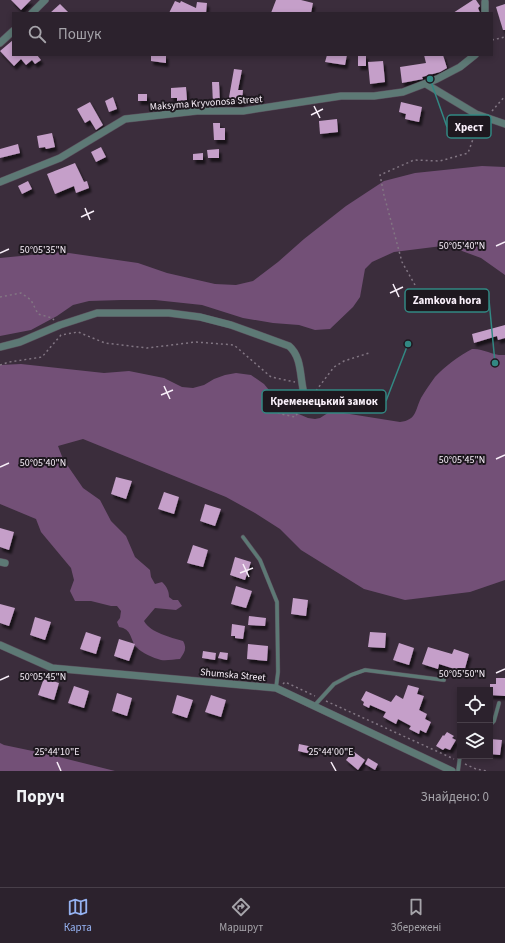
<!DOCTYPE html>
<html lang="uk">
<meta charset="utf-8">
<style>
:root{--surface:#2c222d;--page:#342a35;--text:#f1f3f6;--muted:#a6a4aa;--line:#483f49;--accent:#95b2f1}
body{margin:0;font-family:"Source Sans 3",sans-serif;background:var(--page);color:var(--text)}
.controls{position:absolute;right:12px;bottom:12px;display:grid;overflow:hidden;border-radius:0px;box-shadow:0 2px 6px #0003}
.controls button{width:36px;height:36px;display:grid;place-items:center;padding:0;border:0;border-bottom:1px solid var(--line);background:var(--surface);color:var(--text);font:20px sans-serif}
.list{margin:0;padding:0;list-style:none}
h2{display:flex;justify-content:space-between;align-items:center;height:52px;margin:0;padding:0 16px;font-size:17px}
h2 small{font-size:13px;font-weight:400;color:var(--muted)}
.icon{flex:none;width:22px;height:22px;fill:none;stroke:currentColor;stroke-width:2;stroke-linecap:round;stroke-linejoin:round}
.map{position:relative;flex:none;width:505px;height:771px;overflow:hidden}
.search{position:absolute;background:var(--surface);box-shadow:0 2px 6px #0003;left:12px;right:12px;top:12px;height:44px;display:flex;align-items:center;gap:10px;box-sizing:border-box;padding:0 14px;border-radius:0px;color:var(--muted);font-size:15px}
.sheet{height:116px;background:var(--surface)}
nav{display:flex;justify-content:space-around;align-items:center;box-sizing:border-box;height:56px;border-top:1px solid var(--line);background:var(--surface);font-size:11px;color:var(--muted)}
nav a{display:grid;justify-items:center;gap:2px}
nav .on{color:var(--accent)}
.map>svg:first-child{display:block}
.forest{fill:#735077}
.building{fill:#c59fc9;filter:url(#shadow)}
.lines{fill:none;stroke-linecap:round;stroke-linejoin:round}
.lane-casing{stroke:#594c5a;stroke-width:4.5}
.street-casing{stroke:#594c5a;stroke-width:8}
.path{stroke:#827683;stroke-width:1.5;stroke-dasharray:2 3;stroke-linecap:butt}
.lane{stroke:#5d7975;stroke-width:3.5}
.street{stroke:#5d7975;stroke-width:7}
.ticks{fill:none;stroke:#f8eff9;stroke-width:1.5}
.labels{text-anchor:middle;stroke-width:4;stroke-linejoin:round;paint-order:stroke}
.street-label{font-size:10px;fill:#f8eff9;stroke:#1e181f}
.ticks-label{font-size:10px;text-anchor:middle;fill:#f8eff9;stroke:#1e181f;stroke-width:4;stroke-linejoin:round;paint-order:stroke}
.leader{fill:none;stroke:#328883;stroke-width:1.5}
.callout-dot{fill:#328883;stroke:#1e181f;stroke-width:1.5}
.callout{fill:#1e181f;stroke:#328883;stroke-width:1.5}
.callout-label{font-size:11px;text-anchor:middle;font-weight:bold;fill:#f8eff9}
</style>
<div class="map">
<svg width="505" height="771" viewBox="0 0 505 771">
<defs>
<filter id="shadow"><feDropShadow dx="2.5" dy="4" stdDeviation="1" flood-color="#0009"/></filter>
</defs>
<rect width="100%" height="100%" fill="#3b2d3c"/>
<g class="forest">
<path d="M482,166L505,167V275L481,258L454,248L442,246L394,252L372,262L365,269L360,297L353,307L330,329L315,330L299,325L273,323L243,318L202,305L155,300H121L89,301L73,305L57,316L31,330L0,336V258L62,252L138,263L167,273L215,284L236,285L253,281L278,262L304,239L346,206L384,181L415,173Z"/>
<path d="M472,349C483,348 493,356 505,355V580L470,592L405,600L364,589L301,550L280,529L255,513L226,497L83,439L58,446L63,459L83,488L100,500L111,521L126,536L135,557L150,570L151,577L155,584L162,582C167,587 169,591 169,597L173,600H178L182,606L176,610L155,608L144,621C151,633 170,637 183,641C187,648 185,652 180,659C174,659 167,661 161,660C153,658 142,653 136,647C130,639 132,629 119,627L117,622L120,618L121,611L117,606H111L91,601H75L70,591L74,580L71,568L41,532L36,519L0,504V365L21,364L104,373L129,371L164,378L182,387L193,388L204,385L214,379L225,375L236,373L251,375L264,384L283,407L287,409L308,418L315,419L320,418L331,411L400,422C417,420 415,410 421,398C425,391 430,384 435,377C445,366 459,356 472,349Z"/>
<path d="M0,743L4,745L47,754L115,771H0Z"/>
</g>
<g class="building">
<path d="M11,0H31L21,10Z"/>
<path d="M276,0H301L313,3L311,13H271Z"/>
<path d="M473,0H476L480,6L478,8L480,13H453Z"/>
<path d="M175,1L180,3L181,1L196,8L197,2L207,3L206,13H207H169Z"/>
<path d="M60,4L69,13H50Z"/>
<path d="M505,4V30H503L496,7Z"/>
<path d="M13,40V55H37L41,60L35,64L32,60L26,65L21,59L14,66L0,51Z"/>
<path d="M151,55H166V63L151,61Z"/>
<path d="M327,55H347L345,65L325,62Z"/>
<rect x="358" y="55" width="8" height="11"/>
<path d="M424,55H443L447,68L440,72L422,77L423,79L402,83L400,67L426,63Z"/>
<path d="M383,61L385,82L370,84L368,62Z"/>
<path d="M234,69L242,70L238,90H243L242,103H228Z"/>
<path d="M212,82H219L220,104H213Z"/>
<path d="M186,87L187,100L177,101V98H171V88Z"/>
<rect x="138" y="94" width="9" height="7"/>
<path d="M113,97L117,109L109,112L105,101Z"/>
<path d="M90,102L103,125L96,130L90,120L85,123L77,109Z"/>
<path d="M401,102L422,107L419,122L405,119L406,114L399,112Z"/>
<path d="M337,119L338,132L320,134L319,121Z"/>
<path d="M213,123H220V128H225V140H214Z"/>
<path d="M52,133L55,147L46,149L45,147L39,148L37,136Z"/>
<path d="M18,144L20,153L0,158V149Z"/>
<path d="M101,147L106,157L96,162L91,152Z"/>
<path d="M219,149V158H208L207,150Z"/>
<path d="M203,153V160H193V154Z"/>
<path d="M75,163L84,182L87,181L89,188L76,193L74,186L55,194L47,174Z"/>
<path d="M28,181L32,189L22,194L18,186Z"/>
<path d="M505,325V338L498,340L497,336L474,343L472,334Z"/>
<path d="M116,477L132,481L126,499L111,494Z"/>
<path d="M164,492L179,497L174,514L158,509Z"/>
<path d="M205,504L221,509L215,526L200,521Z"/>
<path d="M0,528L14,532L9,550L0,547Z"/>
<path d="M193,545L208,550L203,567L187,563Z"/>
<path d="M235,557L251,562L245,580L230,575Z"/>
<path d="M236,586L252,591L246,608L231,604Z"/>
<path d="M293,598L308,600L306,616L291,614Z"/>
<path d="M0,604L15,608L9,626L0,623Z"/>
<path d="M249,616L266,618L265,626L248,625Z"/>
<path d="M35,617L51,622L45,640L30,635Z"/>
<path d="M232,624L245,626L243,639L235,638V636H231Z"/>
<path d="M86,632L101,637L96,654L80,649Z"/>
<path d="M370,632L386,633L385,648L368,647Z"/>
<path d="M119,639L135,644L129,661L114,656Z"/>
<path d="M399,643L414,648L409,665L393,660Z"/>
<path d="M248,644L268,646L267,661L247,659Z"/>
<path d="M428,647L452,654L454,649L469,654L464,672L439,664L438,669L422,664Z"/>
<path d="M203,651L216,653L215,660L202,658Z"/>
<path d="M220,652L228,653L227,660L218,658Z"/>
<path d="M44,678L59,683L54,700L38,695Z"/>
<path d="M496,678H505V696L490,695V684H496Z"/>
<path d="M408,685L419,688L417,694L424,696L419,710L427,714L425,719L431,722L426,733L420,730L419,734L409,729L411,726L398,719L396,724L383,717L386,712L370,705L369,708L363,705L364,702L361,700L366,691L391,702L396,695L403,699Z"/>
<path d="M74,686L89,691L84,708L68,703Z"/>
<path d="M117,693L132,698L127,716L112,711Z"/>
<path d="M177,695L193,700L187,718L172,713Z"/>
<path d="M211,695L226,700L221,717L205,712Z"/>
<path d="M447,732L454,736L452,738L456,740L450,750L445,748L443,750L436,746L443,735L444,736Z"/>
<path d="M490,739L502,740L500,755L490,754Z"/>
<path d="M299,744L313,747L311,754L298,751Z"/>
<path d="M353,751L365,760L358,770L346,760Z"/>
<path d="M368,758L378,764L375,770L365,764Z"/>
</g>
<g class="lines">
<g class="lane-casing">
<g id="lane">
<path d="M243,537L260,560L277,602L278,672L276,688"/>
<path d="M314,706L334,684L351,675L365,670L444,680"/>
<path d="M490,725L494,721L499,703"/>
<path d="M458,771L460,756"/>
</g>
</g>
<g class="street-casing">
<g id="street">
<path d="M485,2V13"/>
<path d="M32,13L45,0"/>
<path d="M0,43L13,31"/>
<path d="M426,84L476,114L505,124"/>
<path d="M0,182L60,158L125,119L197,111H243L341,96H374L403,92L437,79L460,67L475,55"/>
<path d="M0,347L20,342L60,325L97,313H169L200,317L231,325L289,346C301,356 300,374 303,389"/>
<path d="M0,562L5,563"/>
<path d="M0,645L52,668L276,688L452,771"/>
</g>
</g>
<g class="path">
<path d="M492,40L505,37"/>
<path d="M492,111L505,96"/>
<path d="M415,285L402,262L384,195L380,175L414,160L440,161L468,153L477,128L481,123"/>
<path d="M0,297L21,293L31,300L38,314L52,318L54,320"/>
<path d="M0,365L9,362L42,357L61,335L78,332L105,343L147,348L196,342L234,345L271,377L295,382"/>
<path d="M308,394L312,395L315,392L334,367L344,361L369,353"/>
<path d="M273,411L281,414L295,417L310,395"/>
<path d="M283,684L285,682L315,696"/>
<path d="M326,701L454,759"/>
<path d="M465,764L476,769L487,771"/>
</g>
<use href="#lane" class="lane"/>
<use href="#street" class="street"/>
</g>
<path class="ticks" d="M314,106L320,118M311,115L323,109M85,208L90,220M81,217L94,211M496,246L505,242M0,253L9,249M393,284L399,297M390,293L403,287M164,386L170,399M161,395L173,390M496,459L505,455M0,467L9,463M243,564L249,577M240,573L253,568M496,673L505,669M0,680L9,676M57,762L61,771M331,762L336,771"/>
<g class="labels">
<g class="street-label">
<text transform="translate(206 102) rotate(-4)" y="4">Maksyma Kryvonosa Street</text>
<text transform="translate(233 674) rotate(5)" y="4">Shumska Street</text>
</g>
</g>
<g class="ticks-label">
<text x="462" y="249">50°05'40"N</text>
<text x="43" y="253">50°05'35"N</text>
<text x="462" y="463">50°05'45"N</text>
<text x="43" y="466">50°05'40"N</text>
<text x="462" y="677">50°05'50"N</text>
<text x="43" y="680">50°05'45"N</text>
<text x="57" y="755">25°44'10"E</text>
<text x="331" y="755">25°44'00"E</text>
</g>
<path class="leader" d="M430 79L447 127M495 363L489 300M408 344L386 401"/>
<g class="callout-dot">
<circle cx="430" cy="79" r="4"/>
<circle cx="495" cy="363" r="4"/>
<circle cx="408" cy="344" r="4"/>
</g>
<g class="callout">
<rect x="447" y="115" width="44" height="23" rx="4"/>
<rect x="405" y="289" width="84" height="23" rx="4"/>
<rect x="262" y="390" width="124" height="23" rx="4"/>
</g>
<g class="callout-label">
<text x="469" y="131">Хрест</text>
<text x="447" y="304">Zamkova hora</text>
<text x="324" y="405">Кременецький замок</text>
</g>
</svg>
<div class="controls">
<button><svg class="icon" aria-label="locate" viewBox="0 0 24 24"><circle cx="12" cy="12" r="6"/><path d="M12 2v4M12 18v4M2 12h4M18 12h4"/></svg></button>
<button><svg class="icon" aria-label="layers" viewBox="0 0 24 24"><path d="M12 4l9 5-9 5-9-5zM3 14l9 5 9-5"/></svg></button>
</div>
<div class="search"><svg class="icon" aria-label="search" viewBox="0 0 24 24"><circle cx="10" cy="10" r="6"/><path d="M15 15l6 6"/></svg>Пошук</div>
</div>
<section class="sheet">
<h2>Поруч<small>Знайдено: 0</small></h2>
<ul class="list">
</ul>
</section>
<nav>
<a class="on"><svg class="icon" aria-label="map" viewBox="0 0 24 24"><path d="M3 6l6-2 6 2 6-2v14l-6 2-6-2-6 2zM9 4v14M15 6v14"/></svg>Карта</a>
<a><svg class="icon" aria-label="directions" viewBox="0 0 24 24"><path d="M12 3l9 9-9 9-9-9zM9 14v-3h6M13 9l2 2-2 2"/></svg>Маршрут</a>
<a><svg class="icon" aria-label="saved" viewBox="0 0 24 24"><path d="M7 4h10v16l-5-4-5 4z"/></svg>Збережені</a>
</nav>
